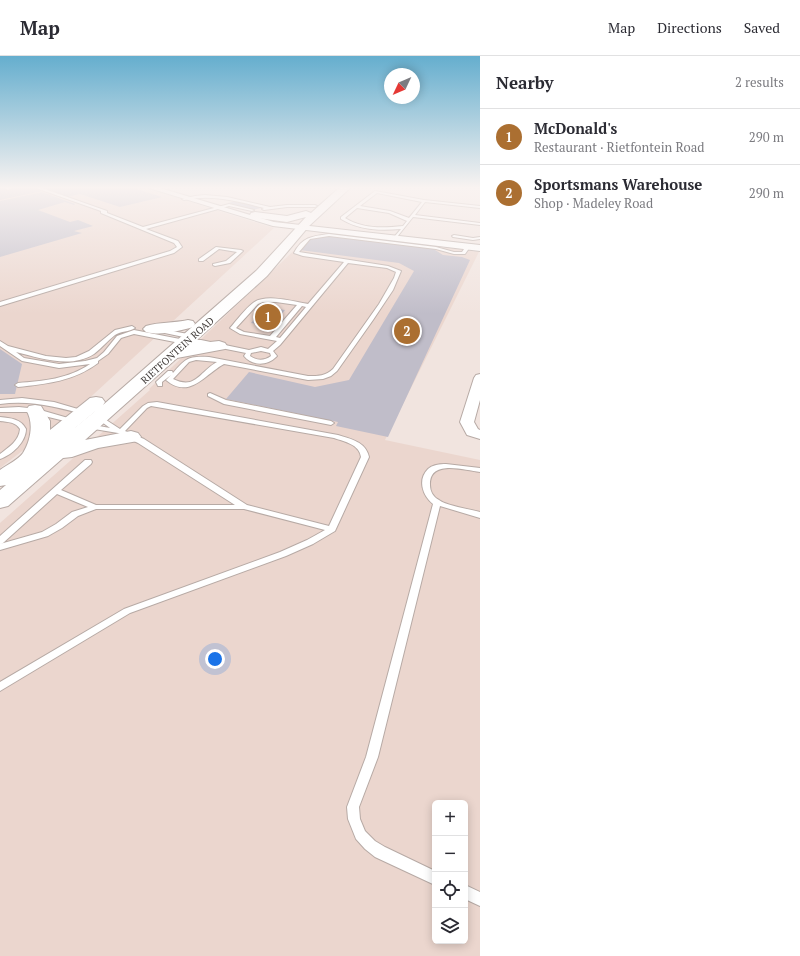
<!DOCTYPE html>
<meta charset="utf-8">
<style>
:root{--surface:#fff;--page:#f2f2f3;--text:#2b2b33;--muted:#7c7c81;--line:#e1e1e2;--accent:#ab6f31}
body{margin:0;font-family:"PT Serif",serif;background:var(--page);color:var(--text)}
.controls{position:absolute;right:12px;bottom:12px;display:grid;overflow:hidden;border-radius:6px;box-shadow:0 2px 10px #0003}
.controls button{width:36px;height:36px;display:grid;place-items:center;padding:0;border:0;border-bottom:1px solid var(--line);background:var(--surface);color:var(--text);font:20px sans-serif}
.compass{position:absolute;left:384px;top:12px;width:36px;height:36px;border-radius:50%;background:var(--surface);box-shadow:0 2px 10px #0003;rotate:226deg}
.you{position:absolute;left:215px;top:603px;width:14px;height:14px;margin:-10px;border:3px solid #fff;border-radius:50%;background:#1a73e8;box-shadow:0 0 0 6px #1a73e833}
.badge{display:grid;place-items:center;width:26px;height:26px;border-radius:50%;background:var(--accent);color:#fff;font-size:13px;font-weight:700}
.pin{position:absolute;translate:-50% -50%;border:2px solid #fff;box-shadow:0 1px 4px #0006}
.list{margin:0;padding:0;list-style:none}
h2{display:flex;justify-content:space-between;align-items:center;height:52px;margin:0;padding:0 16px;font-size:17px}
h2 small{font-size:13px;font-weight:400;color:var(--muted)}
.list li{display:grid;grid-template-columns:26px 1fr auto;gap:12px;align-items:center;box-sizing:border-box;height:56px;padding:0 16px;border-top:1px solid var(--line)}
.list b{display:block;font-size:15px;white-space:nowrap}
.list p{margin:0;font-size:13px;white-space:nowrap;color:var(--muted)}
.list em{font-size:13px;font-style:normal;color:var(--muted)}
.icon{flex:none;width:22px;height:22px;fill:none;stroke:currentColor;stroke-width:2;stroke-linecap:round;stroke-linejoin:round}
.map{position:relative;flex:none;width:480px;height:900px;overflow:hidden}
header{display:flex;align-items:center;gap:24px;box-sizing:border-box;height:56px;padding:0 20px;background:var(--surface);border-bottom:1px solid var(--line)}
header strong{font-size:19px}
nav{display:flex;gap:22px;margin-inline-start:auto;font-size:14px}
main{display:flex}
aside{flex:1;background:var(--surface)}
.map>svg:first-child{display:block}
.built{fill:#ebd6ce;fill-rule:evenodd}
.building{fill:#c0bdc9}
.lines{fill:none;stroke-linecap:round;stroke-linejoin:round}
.lane-casing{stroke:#b7aaa5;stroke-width:2}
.street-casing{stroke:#b7aaa5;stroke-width:2}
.primary-casing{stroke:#b7aaa5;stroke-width:2}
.lane{fill:#fff;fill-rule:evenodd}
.street{fill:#fff;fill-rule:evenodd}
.primary{fill:#fff;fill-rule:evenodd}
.labels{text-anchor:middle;stroke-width:4;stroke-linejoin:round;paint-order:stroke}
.far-street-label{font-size:10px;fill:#3e3937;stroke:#fff}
</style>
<header>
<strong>Map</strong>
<nav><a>Map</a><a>Directions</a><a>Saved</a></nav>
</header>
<main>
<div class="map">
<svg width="480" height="900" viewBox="0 0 480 900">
<rect width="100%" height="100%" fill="#f1e4df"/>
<g class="built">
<path d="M0,132H146L274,172L82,349L0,412Z"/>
<path d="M329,177L479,196L385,384L480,404V900H0V467L150,334L149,333L308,181ZM435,747H465V885H435Z"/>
</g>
<g class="building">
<path d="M0,132H134L162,141L120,151L80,138L62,142L43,135L0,144Z"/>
<path d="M42,136L75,148L74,149L65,146L38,154L70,166L78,164L93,170L74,175L82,177L0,201V145Z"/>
<path d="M236,145L244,147L249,146L265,151L253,154L228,147Z"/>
<path d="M330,179L432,192L443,199L462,201L470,204L388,381L336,370L338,366L226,343L249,316L315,331L349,324L414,215L399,207L300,194L313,181Z"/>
<path d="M265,251L285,254L272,270L251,267Z"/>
<path d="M0,293L22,308L15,338H0Z"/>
</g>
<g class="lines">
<g class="lane-casing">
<g id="lane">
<path d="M6,132H14L7,134Z"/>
<path d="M36,132H42L107,155V157L143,171L229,148L254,154L252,155L229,150L146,173L178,185L182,191L174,197L0,250V246L170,195L177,191L174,187L101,157V155Z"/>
<path d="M375,135L424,144L480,150V152L425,146L415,159L480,167V169L413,161L397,181L395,180L401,173C379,175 359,174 341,163V161ZM377,137L422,146L409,162L390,155L360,150ZM357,152L389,157L407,165L403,170C382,172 363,173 345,162Z"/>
<path d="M205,139L227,141L270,151L287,149H315L317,150L315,151H287L264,154L262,153L264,152C237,145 212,138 184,144L182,143L195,140Z"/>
<path d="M329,178L436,191L454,196H462L466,190L470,191L465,198H454L436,193L329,180L310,183L299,196L388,210L401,215L393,234L373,264L337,315L331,320L323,323L308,324L224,308C205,318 190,344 166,324L171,319L162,326V330H158L156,326L168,315H172L173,317C186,302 188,300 209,301L308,320C318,320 326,320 333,313L379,248L394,222L396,216L387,212L348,207L280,289L273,295L277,300L276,301C267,310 252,310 244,300L246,297L201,288H185L134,278L121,282L108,298L98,305V307C74,325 47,328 18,331L15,329L18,327C43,325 68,323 90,308L59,312L22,305L0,290V285L8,290L46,300L66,302L76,301L89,295L115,274L132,270L135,272C129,276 121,275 115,279C107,285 102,292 94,298C71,313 40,302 16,296L24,302L59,308L85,305L97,302L104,296L117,280L134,274L185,284H201L249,294L261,291L268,293L277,285L240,278L230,272C237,264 245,253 253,247C266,237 294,246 308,248L344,206L303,200L294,197C302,181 313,180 329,178ZM263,246H276L297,249L270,280L244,276L236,272L258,248ZM302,250L306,251L280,282L276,281ZM261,295L270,297L271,300C264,305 257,305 250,300L251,297ZM196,304L217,306C199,316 196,334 173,323L189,306Z"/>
<path d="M454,179L473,182L480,181V183L473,184L453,181L452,180Z"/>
<path d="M216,191L241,194L243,195L230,207L215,210L213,209V208L226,205L237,196L219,193L203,205H199V203Z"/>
<path d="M162,273L193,279L196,281L193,283L160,276L159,275Z"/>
<path d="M210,337L226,344L331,365L334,367L331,369L224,348L208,340V338Z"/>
<path d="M22,342L54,346L88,356L89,357L86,359C57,351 31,344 0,348V344Z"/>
<path d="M157,346L338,379C351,383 366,386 369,401L335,475L313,488L286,500L130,557L0,635V626L124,553L280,496L307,484L325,474L244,453H96L78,460L62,472L48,480L0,494V488L42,476L56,468L72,456L88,451L57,438L3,487L0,488V480L85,404H91L92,406L91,408L61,434L96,449H235L138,387L118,377L88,372L85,370L88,368L110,372L95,361V359L97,358L120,373L143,350L148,347ZM151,350L334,382C345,386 359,388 361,401L329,470L247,449L144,383L125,375L147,352Z"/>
<path d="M19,351L37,353L75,364L76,365L73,367L28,356H0V352Z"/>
<path d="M0,361C11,362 21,363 26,373C26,386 12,399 0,403V398C9,391 19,385 20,373C16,366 8,366 0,365Z"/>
<path d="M446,408L480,412V416C464,414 429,403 430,429C430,435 433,441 439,444C447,450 469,453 480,456V462L440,450L378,701L359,751L360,763L365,775L375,785L385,791L435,815V829L375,801L365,793L356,783L348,763L347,751L366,701L433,448C423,440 417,424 428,413C432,409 440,408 446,408Z"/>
<path d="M465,829L480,836V850L465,843Z"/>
</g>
</g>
<g class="street-casing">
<g id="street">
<path d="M149,132H160L274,166L480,189V195L273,170Z"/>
<path d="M480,318V344L474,366L478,373L480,374V383L467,379L460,366L474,322L476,319Z"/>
</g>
</g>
<g class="primary-casing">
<g id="primary">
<path d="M339,132H350L309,170L267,220L192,288L219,285L225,287L227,290L225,293L177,302L85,384L131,375L138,377L141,381L138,385L98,392L72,401L63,402L8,450L0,452V434L6,429L0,430V414C7,409 19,403 23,397C31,384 34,366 26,354L29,350L35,349L41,350L50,365V374L90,342L96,341L102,342L105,346L103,349L257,214L306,161L287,166L251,161L250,159L251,157L255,156L287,160L306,155L311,157ZM98,353L93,357L65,380Z"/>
<path d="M188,264L193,265L195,268L193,271C179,275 161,280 146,276L143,273L146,270C159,266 174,267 188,264Z"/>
</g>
</g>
<use href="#lane" class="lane"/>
<use href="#street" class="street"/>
<use href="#primary" class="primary"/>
</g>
<linearGradient id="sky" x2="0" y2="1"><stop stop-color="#65aece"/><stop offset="0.51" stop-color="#f9f3f1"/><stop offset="1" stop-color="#f9f3f1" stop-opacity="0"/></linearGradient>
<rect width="480" height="258" fill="url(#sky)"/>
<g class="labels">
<g class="far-street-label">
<text transform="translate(177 294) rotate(-42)" y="4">RIETFONTEIN ROAD</text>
</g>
</g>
</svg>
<div class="controls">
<button>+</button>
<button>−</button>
<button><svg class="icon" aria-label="locate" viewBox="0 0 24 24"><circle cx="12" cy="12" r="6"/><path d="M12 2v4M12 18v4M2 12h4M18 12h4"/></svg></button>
<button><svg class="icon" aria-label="layers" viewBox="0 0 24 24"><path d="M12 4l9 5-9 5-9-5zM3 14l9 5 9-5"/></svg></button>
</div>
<svg class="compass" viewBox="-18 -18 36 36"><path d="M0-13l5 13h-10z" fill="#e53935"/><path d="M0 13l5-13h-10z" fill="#7c7c81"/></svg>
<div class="you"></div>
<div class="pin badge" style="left:268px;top:261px">1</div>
<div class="pin badge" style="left:407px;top:275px">2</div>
</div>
<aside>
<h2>Nearby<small>2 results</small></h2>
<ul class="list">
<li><span class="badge">1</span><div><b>McDonald's</b><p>Restaurant · Rietfontein Road</p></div><em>290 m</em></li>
<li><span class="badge">2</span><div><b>Sportsmans Warehouse</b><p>Shop · Madeley Road</p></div><em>290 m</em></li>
</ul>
</aside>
</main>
